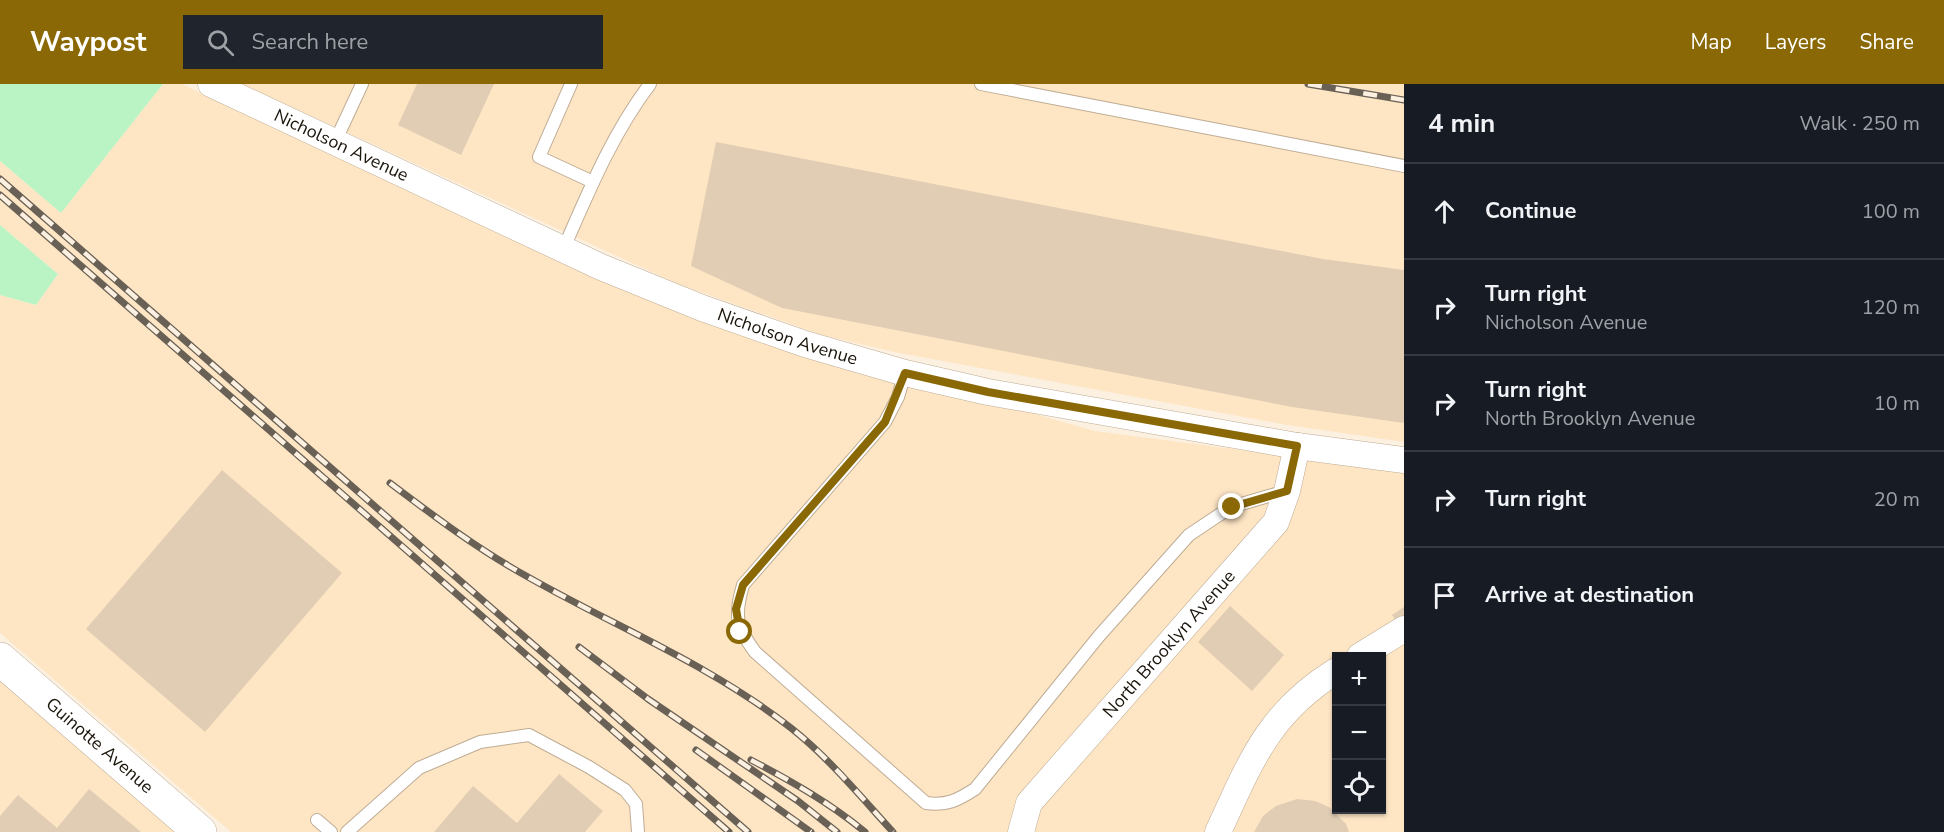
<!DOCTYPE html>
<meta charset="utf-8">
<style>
:root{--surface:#171b24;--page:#20242c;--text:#f1f3f6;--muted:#9ea1a6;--line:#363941;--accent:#896805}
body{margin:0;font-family:"Nunito Sans",sans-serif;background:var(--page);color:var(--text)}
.controls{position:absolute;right:18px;bottom:18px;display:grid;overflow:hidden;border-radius:0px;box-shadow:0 2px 4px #0004}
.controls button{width:54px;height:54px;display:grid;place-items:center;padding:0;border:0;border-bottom:2px solid var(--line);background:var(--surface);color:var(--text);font:30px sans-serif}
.stop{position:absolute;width:18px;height:18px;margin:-14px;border:4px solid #896805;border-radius:50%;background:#fff}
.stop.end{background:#896805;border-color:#fff;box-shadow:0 2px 6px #0008}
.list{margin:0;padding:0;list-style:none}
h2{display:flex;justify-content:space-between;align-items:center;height:78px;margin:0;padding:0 24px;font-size:26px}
h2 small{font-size:20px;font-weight:400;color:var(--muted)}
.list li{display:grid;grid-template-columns:39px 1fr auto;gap:18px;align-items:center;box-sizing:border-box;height:96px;padding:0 24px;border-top:2px solid var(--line)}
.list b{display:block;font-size:22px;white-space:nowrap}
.list p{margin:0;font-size:20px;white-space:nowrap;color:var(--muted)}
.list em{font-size:20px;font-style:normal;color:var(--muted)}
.icon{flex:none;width:33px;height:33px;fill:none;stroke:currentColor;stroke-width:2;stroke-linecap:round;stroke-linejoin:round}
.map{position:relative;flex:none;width:1404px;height:748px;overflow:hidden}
header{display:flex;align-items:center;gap:36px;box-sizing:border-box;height:84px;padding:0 30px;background:var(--accent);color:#fff}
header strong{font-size:28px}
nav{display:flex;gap:33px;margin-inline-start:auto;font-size:21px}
.search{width:420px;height:54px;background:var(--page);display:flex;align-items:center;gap:15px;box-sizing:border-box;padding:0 21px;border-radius:0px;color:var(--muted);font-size:22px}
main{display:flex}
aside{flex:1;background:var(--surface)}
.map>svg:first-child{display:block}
.built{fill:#fee6c5;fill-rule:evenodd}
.green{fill:#bbf4c4}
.building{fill:#e0cdb4}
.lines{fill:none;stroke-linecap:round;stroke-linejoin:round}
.lane-casing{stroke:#beac94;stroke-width:14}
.street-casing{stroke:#beac94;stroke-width:27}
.secondary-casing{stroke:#beac94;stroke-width:34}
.lane{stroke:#fff;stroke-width:12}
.street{stroke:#fff;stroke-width:26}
.secondary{stroke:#fff;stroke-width:33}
.rail-casing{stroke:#6a6156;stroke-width:7}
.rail{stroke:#fcf0e1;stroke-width:4.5;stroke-dasharray:14;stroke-linecap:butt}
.route{stroke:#896805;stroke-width:8}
.labels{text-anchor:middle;stroke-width:5;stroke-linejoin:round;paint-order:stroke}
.street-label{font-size:18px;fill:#1b140b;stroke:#fcf0e1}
</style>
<header>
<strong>Waypost</strong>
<div class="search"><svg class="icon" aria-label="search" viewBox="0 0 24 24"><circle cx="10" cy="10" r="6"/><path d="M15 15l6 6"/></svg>Search here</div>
<nav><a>Map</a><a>Layers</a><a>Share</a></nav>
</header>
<main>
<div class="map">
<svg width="1404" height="748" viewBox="0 0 1404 748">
<rect width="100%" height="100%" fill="#fcf0e1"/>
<g class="built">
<path d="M163,0H182L547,171L759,252L1095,347L1404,387V748H231L0,549V211L36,221L58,190L0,141V77L61,129ZM1336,572H1382V726H1336Z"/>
<path d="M241,0H1404V358L1287,341L894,268L822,251L678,200Z"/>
<path d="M0,592L181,748H0Z"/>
</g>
<g class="green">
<path d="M0,0H163L61,129L0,77Z"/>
<path d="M0,141L58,190L36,221L0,211Z"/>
</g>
<g class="building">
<path d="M417,0H494L461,71L398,41Z"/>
<path d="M716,58L1323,175L1404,186V339L1292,323L782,224L691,182Z"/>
<path d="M222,386L342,489L205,648L86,545Z"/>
<path d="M1230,522L1284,571L1252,607L1198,558Z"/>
<path d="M1404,523V548L1392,531Z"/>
<path d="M559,690L603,727L585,748H434L473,702L517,739Z"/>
<path d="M89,705L141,748H0V732L18,711L57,744Z"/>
<path d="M1297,715L1315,717L1329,723L1346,740L1349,748H1254L1263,732L1276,722Z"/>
</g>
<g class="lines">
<g class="lane-casing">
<g id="lane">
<path d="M571,0L539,73L593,98"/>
<path d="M981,0L1404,82"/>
<path d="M335,58L362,0"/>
<path d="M563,166C588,109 612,50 650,0"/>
<path d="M905,289L898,313L885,338L743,501C734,532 736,542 755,568L926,719C947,722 958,716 975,705L1099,552L1189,451L1231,423L1286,407"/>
<path d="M317,736L331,748"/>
<path d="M347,748L419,684L480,658L529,651L589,683L625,706L636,720L638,748"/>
</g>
</g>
<g class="street-casing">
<g id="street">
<path id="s1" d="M211,0L601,183L702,224L805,260L905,289L988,308L1297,362L1404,376"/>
<path d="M1360,572L1404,545"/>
<path id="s2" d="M1021,748L1029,719L1276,438L1287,407L1297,362"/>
<path d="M1218,748C1250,679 1268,629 1336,587"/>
</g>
</g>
<g class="secondary-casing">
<g id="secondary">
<path id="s3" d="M0,575L200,748"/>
</g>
</g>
<use href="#lane" class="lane"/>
<use href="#street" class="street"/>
<use href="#secondary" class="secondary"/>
<g class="rail-casing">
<g id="rail">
<path d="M1308,0L1404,16"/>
<path d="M0,95L748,748"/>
<path d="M0,111L729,748"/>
<path d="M390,399C435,433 479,466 528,493C616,543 711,581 791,644C829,674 861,713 893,748"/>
<path d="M579,563L648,615L798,717L837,748"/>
<path d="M696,666L811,748"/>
<path d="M751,676C791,697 830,719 865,748"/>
</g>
</g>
<use href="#rail" class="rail"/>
</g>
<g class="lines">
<path class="route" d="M740,548L736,525L743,501L885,338L905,289L988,308L1297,362L1287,407L1232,423"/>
</g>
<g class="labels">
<g class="street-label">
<text dy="6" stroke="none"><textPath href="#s1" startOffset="144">Nicholson Avenue</textPath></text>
<text dy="6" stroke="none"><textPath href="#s1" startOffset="630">Nicholson Avenue</textPath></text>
<text dy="6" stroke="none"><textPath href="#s2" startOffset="242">North Brooklyn Avenue</textPath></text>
<text dy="6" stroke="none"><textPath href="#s3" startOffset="132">Guinotte Avenue</textPath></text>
</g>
</g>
</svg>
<div class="controls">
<button>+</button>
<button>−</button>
<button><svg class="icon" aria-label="locate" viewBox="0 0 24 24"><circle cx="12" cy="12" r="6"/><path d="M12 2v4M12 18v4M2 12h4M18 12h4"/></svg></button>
</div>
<div class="stop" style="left:740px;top:548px"></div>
<div class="stop end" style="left:1232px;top:423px"></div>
</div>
<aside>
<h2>4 min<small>Walk · 250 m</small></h2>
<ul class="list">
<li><svg class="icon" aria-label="ahead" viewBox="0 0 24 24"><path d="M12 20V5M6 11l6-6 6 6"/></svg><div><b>Continue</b></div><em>100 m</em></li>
<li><svg class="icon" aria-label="right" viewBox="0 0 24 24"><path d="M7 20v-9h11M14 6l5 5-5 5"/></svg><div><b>Turn right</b><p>Nicholson Avenue</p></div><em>120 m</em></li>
<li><svg class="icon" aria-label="right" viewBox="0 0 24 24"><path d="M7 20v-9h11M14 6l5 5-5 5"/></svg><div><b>Turn right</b><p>North Brooklyn Avenue</p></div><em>10 m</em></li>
<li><svg class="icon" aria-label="right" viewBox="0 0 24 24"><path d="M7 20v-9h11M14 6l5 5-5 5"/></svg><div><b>Turn right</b></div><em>20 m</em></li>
<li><svg class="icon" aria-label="arrive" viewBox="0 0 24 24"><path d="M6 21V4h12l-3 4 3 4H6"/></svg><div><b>Arrive at destination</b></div></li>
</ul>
</aside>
</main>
